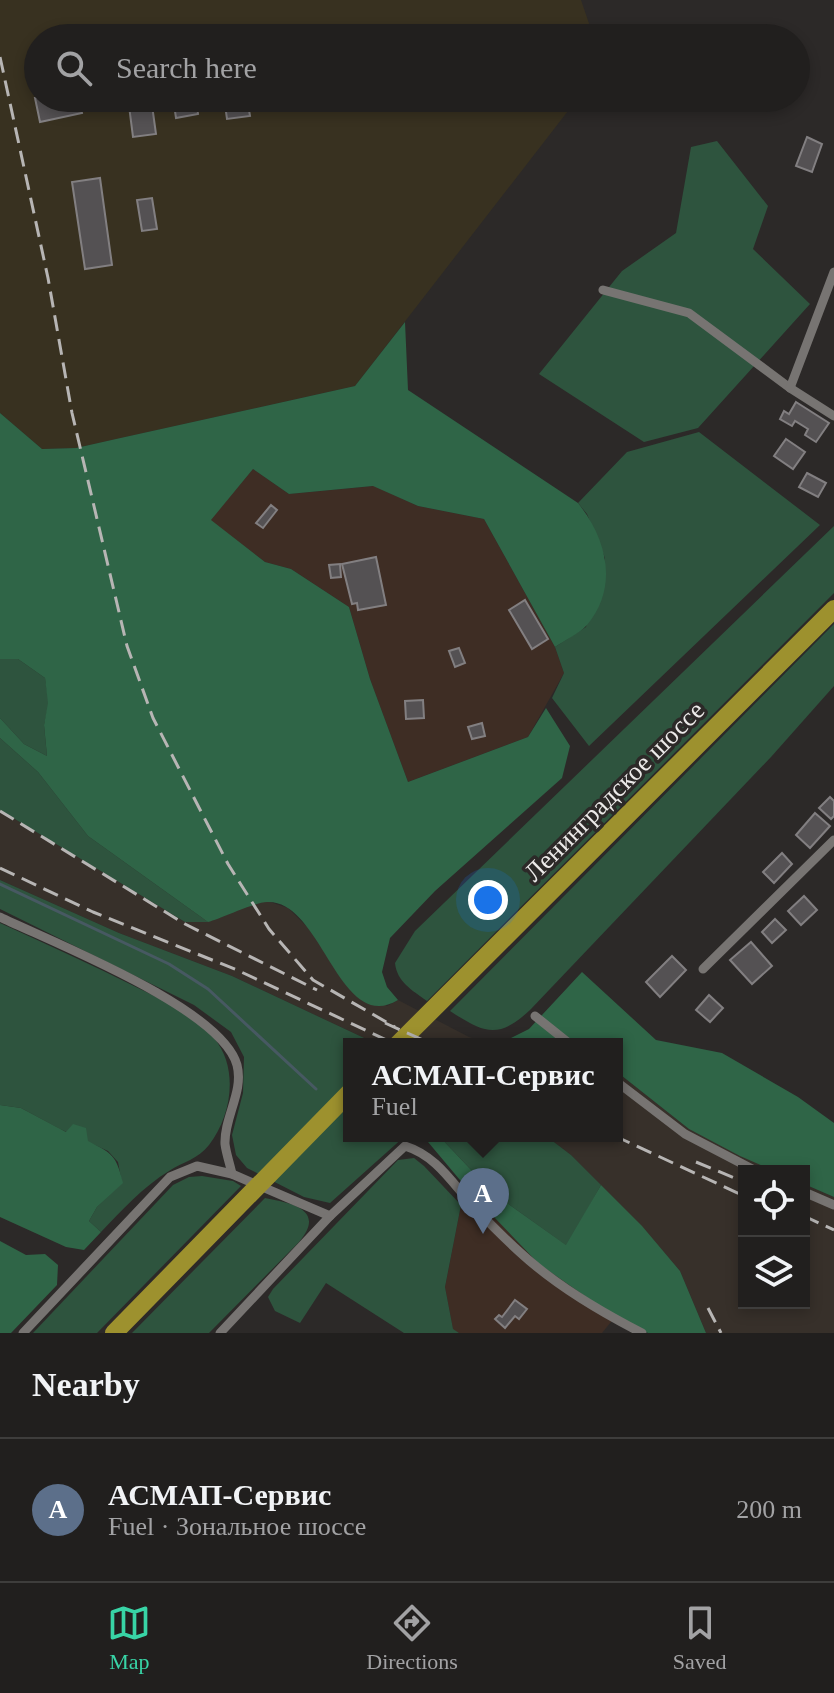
<!DOCTYPE html>
<meta charset="utf-8">
<style>
:root{--surface:#211f1e;--page:#292727;--text:#f1f3f6;--muted:#a2a2a4;--line:#3e3d3c;--accent:#38d4a6}
body{margin:0;font-family:Georgia,serif;background:var(--page);color:var(--text)}
.controls{position:absolute;right:24px;bottom:24px;display:grid;overflow:hidden;border-radius:0px;box-shadow:0 4px 12px #0003}
.controls button{width:72px;height:72px;display:grid;place-items:center;padding:0;border:0;border-bottom:2px solid var(--line);background:var(--surface);color:var(--text);font:40px sans-serif}
.you{position:absolute;left:488px;top:900px;width:28px;height:28px;margin:-20px;border:6px solid #fff;border-radius:50%;background:#1a73e8;box-shadow:0 0 0 12px #1a73e833}
.badge{display:grid;place-items:center;width:52px;height:52px;border-radius:50%;background:var(--accent);color:#fff;font-size:26px;font-weight:700}
.pin{position:absolute;translate:-50% -66px;filter:drop-shadow(0 2px 4px #0008)}
.pin::after{content:'';position:absolute;top:42px;width:28px;height:24px;background:inherit;clip-path:polygon(0 0,100% 0,50% 100%)}
.popup{position:absolute;left:343px;top:1038px;width:280px;height:104px;box-sizing:border-box;display:grid;place-content:center;border-radius:0px;background:var(--surface);filter:drop-shadow(0 2px 6px #0005);font-size:26px;white-space:nowrap;color:var(--muted)}
.popup b{font-size:30px;color:var(--text)}
.popup::after{content:'';position:absolute;left:50%;top:100%;margin-left:-16px;border:16px solid transparent;border-top-color:var(--surface)}
.list{margin:0;padding:0;list-style:none}
h2{display:flex;justify-content:space-between;align-items:center;height:104px;margin:0;padding:0 32px;font-size:34px}
h2 small{font-size:26px;font-weight:400;color:var(--muted)}
.list li{display:grid;grid-template-columns:52px 1fr auto;gap:24px;align-items:center;box-sizing:border-box;height:144px;padding:0 32px;border-top:2px solid var(--line)}
.list b{display:block;font-size:30px;white-space:nowrap}
.list p{margin:0;font-size:26px;white-space:nowrap;color:var(--muted)}
.list em{font-size:26px;font-style:normal;color:var(--muted)}
.icon{flex:none;width:44px;height:44px;fill:none;stroke:currentColor;stroke-width:2;stroke-linecap:round;stroke-linejoin:round}
.map{position:relative;flex:none;width:834px;height:1333px;overflow:hidden}
.search{position:absolute;background:var(--surface);box-shadow:0 4px 12px #0003;left:24px;right:24px;top:24px;height:88px;display:flex;align-items:center;gap:20px;box-sizing:border-box;padding:0 28px;border-radius:44px;color:var(--muted);font-size:30px}
.sheet{height:248px;background:var(--surface)}
nav{display:flex;justify-content:space-around;align-items:center;box-sizing:border-box;height:112px;border-top:2px solid var(--line);background:var(--surface);font-size:22px;color:var(--muted)}
nav a{display:grid;justify-items:center;gap:4px}
nav .on{color:var(--accent)}
.map>svg:first-child{display:block}
.commercial{fill:#3e2d24}
.industrial{fill:#383120}
.built{fill:#37302a}
.green{fill:#2e543e}
.forest{fill:#2f6547}
.lines{fill:none;stroke-linecap:round;stroke-linejoin:round}
.stream{stroke:#475962;stroke-width:3}
.building{fill:#545153;stroke:#827f81;stroke-width:2}
.street{stroke:#777472;stroke-width:9}
.highway{stroke:#9d912e;stroke-width:18}
.rail{stroke:#b7b5b4;stroke-width:3;stroke-dasharray:16 8;stroke-linecap:butt}
.labels{text-anchor:middle;stroke-width:7;stroke-linejoin:round;paint-order:stroke}
.street-label{font-size:26px;fill:#eceae9;stroke:#2c2928}
</style>
<div class="map">
<svg width="834" height="1333" viewBox="0 0 834 1333">
<rect width="100%" height="100%" fill="#2c2928"/>
<g class="commercial">
<path d="M253,469L289,494L374,486L418,506L484,519L555,647L564,673L528,737L408,782L370,679L349,607L291,569L265,562L210,520Z"/>
<path d="M470,1192L539,1264L615,1317L602,1333H459L453,1330L445,1287L461,1205Z"/>
</g>
<path class="industrial" d="M0,0H581L594,38H38V98H578L355,386L76,448L42,449L0,413Z"/>
<g class="built">
<path d="M0,810L185,922L267,901L288,908L387,1006L398,1000L469,1037L490,1044H377L232,976L119,933L0,880Z"/>
<path d="M617,1072L689,1129L774,1171H744V1303H804V1184L834,1197V1333H706L680,1271L643,1228L571,1155L546,1136H617Z"/>
</g>
<g class="green">
<path d="M717,141L768,206L753,249L810,304L698,428L644,442L539,374L622,271L676,233L691,147Z"/>
<path d="M699,432L820,525L589,746L552,698L564,673L555,647L586,627L605,558L587,514L578,503L627,452Z"/>
<path d="M834,526V593L427,1001C412,990 397,982 395,963L415,931Z"/>
<path d="M834,624V686L771,757L530,1010C498,1040 484,1033 450,1011Z"/>
<path d="M0,659H18L45,678L49,703L44,725L47,756L24,744L0,718Z"/>
<path d="M0,738L38,772L88,836L208,922H185L0,810Z"/>
<path d="M0,880L119,933L232,976L377,1044H349V1136H405L330,1203L304,1197L247,1168L236,1155L232,1135L243,1093L244,1057L231,1032L194,1005L0,909Z"/>
<path d="M0,923C46,944 92,965 138,988C164,1001 195,1014 214,1038C239,1068 232,1115 209,1145C198,1159 183,1162 169,1171C144,1186 121,1211 101,1232L89,1221L97,1207L122,1183L118,1162L108,1151L60,1129L21,1108L0,1105Z"/>
<path d="M439,1136H546L571,1155L601,1185L567,1246L493,1193Z"/>
<path d="M414,1158L424,1166L461,1205L445,1287L453,1329L459,1333H404L326,1283L300,1323L275,1311L268,1297L273,1289L398,1160Z"/>
<path d="M202,1176L233,1181L241,1186L97,1333H33L173,1185L189,1177Z"/>
<path d="M265,1198C290,1203 327,1209 299,1242L209,1333H132Z"/>
</g>
<g class="forest">
<path d="M405,322L408,390L578,503C607,539 619,587 587,625C579,634 565,640 555,647L484,519L418,506L373,486L289,494L253,469L211,520L265,562L291,569L349,607L370,679L408,782L528,737L546,708L570,746L562,778L435,891L390,938L382,972L387,987L398,1000C339,1036 322,899 267,902C255,902 222,918 208,922L88,836L38,772L0,738V718L24,744L47,756L44,725L48,703L45,678L18,659H0V413L42,449L76,448L116,439L355,386Z"/>
<path d="M582,972L656,1040L722,1053L798,1097L834,1123V1197L804,1184V1171H774L740,1156L689,1129L617,1072V1044H505L507,1040L529,1029Z"/>
<path d="M0,1105L21,1108L66,1132L73,1124L86,1128L88,1141C113,1154 116,1155 123,1183L97,1207L89,1221L101,1232L84,1250L66,1247L0,1217Z"/>
<path d="M423,1136H439L493,1193L566,1245L601,1185L642,1226L680,1271L706,1333H648L615,1317L539,1264L470,1192Z"/>
<path d="M0,1241L26,1255L45,1254L58,1265L57,1285L11,1333H0Z"/>
</g>
<g class="lines">
<path class="stream" d="M0,884L169,964L208,989L316,1089"/>
</g>
<g class="building">
<path d="M35,98H79L82,113L40,122Z"/>
<path d="M128,98H151L156,134L133,137Z"/>
<path d="M173,98H196L198,114L176,118Z"/>
<path d="M224,98H247L250,116L227,119Z"/>
<path d="M280,98H305L306,104L283,108Z"/>
<path d="M807,137L822,144L812,172L796,166Z"/>
<path d="M100,178L112,265L85,269L72,182Z"/>
<path d="M152,198L157,229L142,231L137,200Z"/>
<path d="M796,402L829,423L816,442L805,435L808,429L795,421L792,426L780,419L784,411L789,414Z"/>
<path d="M786,439L805,452L793,469L774,456Z"/>
<path d="M807,473L826,483L818,497L799,487Z"/>
<path d="M271,505L277,510L263,528L256,523Z"/>
<path d="M376,557L386,605L358,610L357,603L352,604L342,564Z"/>
<path d="M340,564L341,577L331,578L329,565Z"/>
<path d="M525,600L548,639L532,649L509,610Z"/>
<path d="M459,648L465,663L455,667L449,651Z"/>
<path d="M423,700L424,718L406,719L405,701Z"/>
<path d="M482,723L485,736L472,739L468,727Z"/>
<path d="M830,797L834,801V816L831,819L819,808Z"/>
<path d="M815,813L830,826L810,848L796,835Z"/>
<path d="M782,853L792,864L774,883L763,872Z"/>
<path d="M804,896L817,910L801,925L788,911Z"/>
<path d="M775,919L786,930L772,943L762,932Z"/>
<path d="M751,942L772,966L752,984L730,960Z"/>
<path d="M672,956L686,970L660,997L646,982Z"/>
<path d="M709,995L723,1008L710,1022L696,1010Z"/>
<path d="M515,1300L527,1309L519,1319L515,1316L505,1328L495,1319L499,1315L502,1317Z"/>
</g>
<g class="lines">
<g class="street">
<path d="M603,290L689,313L790,388L834,416"/>
<path d="M790,388L834,272"/>
<path d="M0,917C54,943 221,1008 237,1065C244,1092 224,1117 225,1144C226,1153 230,1164 232,1174"/>
<path d="M703,969L834,840"/>
<path d="M535,1016L570,1044"/>
<path d="M617,1082L685,1134L756,1171"/>
<path d="M804,1192L834,1205"/>
<path d="M23,1333L170,1177L197,1166L232,1174L330,1216"/>
<path d="M220,1333L330,1216L405,1146C437,1156 452,1183 474,1207C493,1227 515,1249 537,1267C569,1293 605,1314 642,1333"/>
</g>
<g class="highway">
<path d="M398,1044L834,609"/>
<path d="M114,1333L349,1093"/>
</g>
<g class="rail">
<path d="M0,57L48,278L72,413L127,646L153,718L228,864L269,929L313,980L395,1027"/>
<path d="M0,811L185,924L317,990"/>
<path d="M0,868L93,912L237,970L395,1044"/>
<path d="M385,1023L432,1044"/>
<path d="M615,1136L744,1196"/>
<path d="M696,1162L744,1182"/>
<path d="M804,1216L834,1230"/>
<path d="M708,1308L721,1333"/>
</g>
</g>
<g class="labels">
<g class="street-label">
<text transform="translate(614 791) rotate(-45)" y="9">Ленинградское шоссе</text>
</g>
</g>
</svg>
<div class="controls">
<button><svg class="icon" aria-label="locate" viewBox="0 0 24 24"><circle cx="12" cy="12" r="6"/><path d="M12 2v4M12 18v4M2 12h4M18 12h4"/></svg></button>
<button><svg class="icon" aria-label="layers" viewBox="0 0 24 24"><path d="M12 4l9 5-9 5-9-5zM3 14l9 5 9-5"/></svg></button>
</div>
<div class="you"></div>
<div class="pin badge" style="left:483px;top:1234px;background:#5c6f8a">A</div>
<div class="popup"><b>АСМАП-Сервис</b>Fuel</div>
<div class="search"><svg class="icon" aria-label="search" viewBox="0 0 24 24"><circle cx="10" cy="10" r="6"/><path d="M15 15l6 6"/></svg>Search here</div>
</div>
<section class="sheet">
<h2>Nearby<small></small></h2>
<ul class="list">
<li><span class="badge" style="background:#5c6f8a">A</span><div><b>АСМАП-Сервис</b><p>Fuel · Зональное шоссе</p></div><em>200 m</em></li>
</ul>
</section>
<nav>
<a class="on"><svg class="icon" aria-label="map" viewBox="0 0 24 24"><path d="M3 6l6-2 6 2 6-2v14l-6 2-6-2-6 2zM9 4v14M15 6v14"/></svg>Map</a>
<a><svg class="icon" aria-label="directions" viewBox="0 0 24 24"><path d="M12 3l9 9-9 9-9-9zM9 14v-3h6M13 9l2 2-2 2"/></svg>Directions</a>
<a><svg class="icon" aria-label="saved" viewBox="0 0 24 24"><path d="M7 4h10v16l-5-4-5 4z"/></svg>Saved</a>
</nav>
